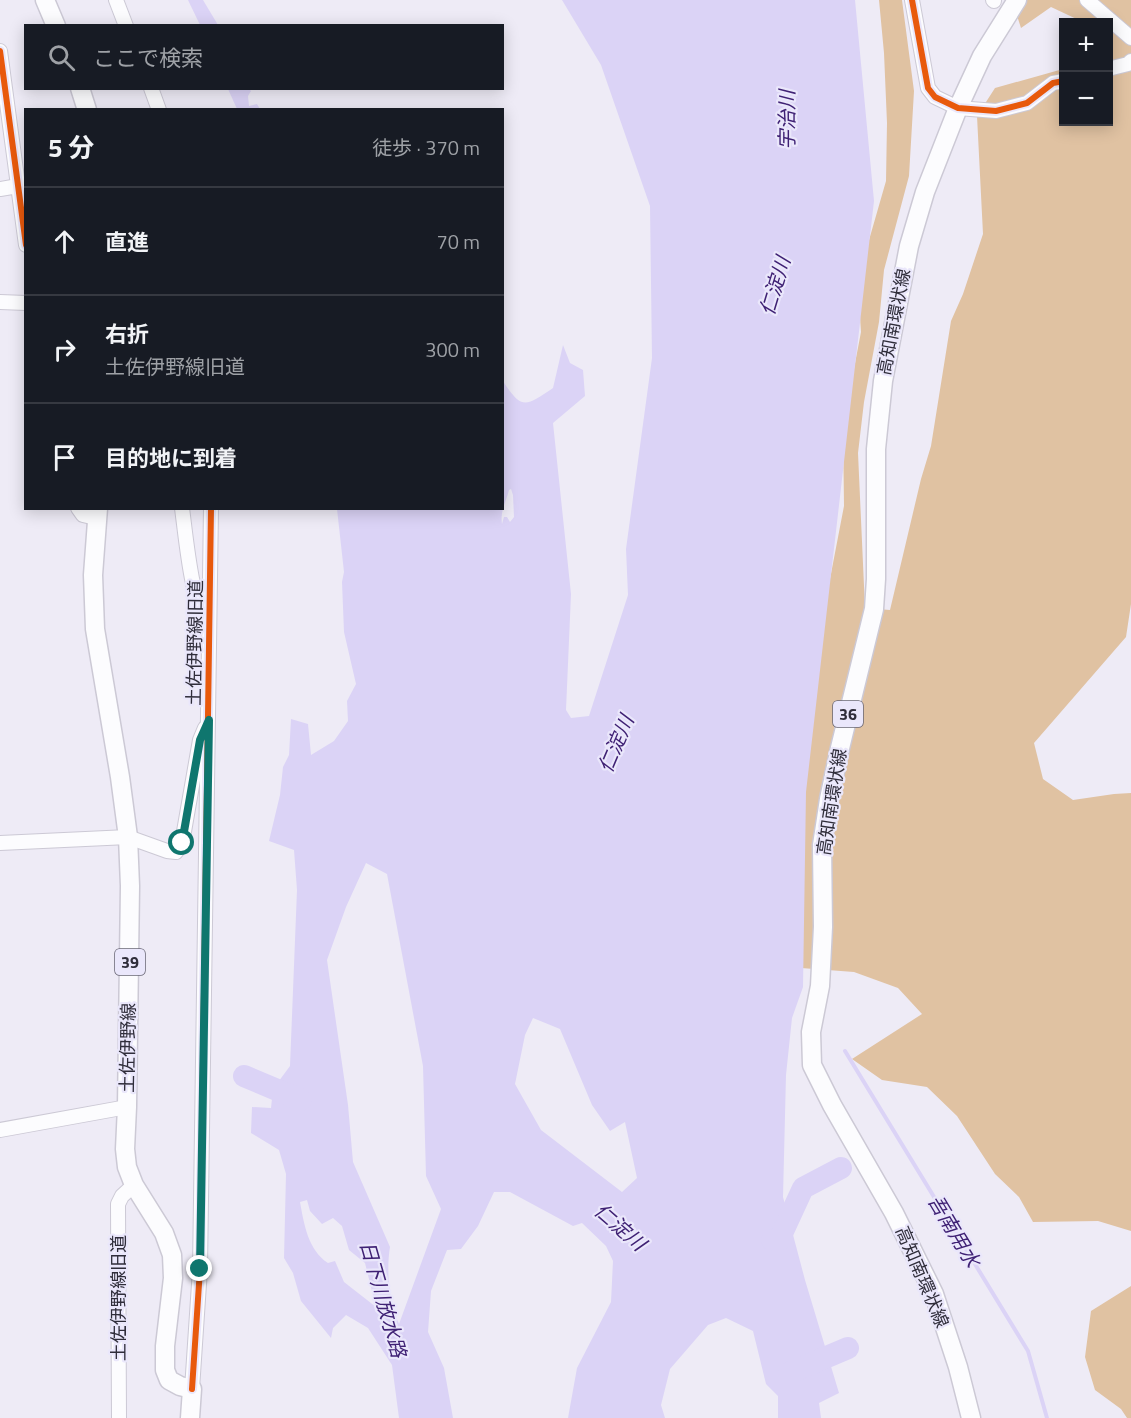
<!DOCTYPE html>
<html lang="ja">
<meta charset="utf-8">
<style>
:root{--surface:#171b24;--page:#242831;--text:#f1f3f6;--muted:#9ea1a6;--line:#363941}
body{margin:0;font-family:"Titillium Web","Noto Sans JP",sans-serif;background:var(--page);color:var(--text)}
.controls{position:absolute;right:18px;top:18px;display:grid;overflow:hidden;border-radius:0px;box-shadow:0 3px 15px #0003}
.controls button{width:54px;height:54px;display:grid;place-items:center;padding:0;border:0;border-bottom:2px solid var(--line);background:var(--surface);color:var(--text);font:30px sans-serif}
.stop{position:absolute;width:18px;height:18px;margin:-14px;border:4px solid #0f766e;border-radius:50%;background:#fff}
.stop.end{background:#0f766e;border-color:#fff;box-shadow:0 2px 6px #0008}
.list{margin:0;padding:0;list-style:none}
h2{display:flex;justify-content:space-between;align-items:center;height:78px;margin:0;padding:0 24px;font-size:26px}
h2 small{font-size:20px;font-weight:400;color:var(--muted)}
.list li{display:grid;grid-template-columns:39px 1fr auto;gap:18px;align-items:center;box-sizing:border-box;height:108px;padding:0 24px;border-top:2px solid var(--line)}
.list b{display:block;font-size:22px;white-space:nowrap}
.list p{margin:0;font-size:20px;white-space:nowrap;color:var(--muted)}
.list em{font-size:20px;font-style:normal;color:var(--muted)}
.icon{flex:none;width:33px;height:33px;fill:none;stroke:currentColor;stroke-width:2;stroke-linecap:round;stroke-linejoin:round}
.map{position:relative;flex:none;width:1131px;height:1418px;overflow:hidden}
.search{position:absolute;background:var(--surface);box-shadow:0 3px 15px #0003;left:24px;top:24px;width:480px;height:66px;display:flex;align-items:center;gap:15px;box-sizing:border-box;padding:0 21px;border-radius:0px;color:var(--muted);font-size:22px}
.panel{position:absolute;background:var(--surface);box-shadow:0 3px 15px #0003;left:24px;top:108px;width:480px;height:402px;border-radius:0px}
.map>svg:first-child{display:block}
.forest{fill:#e0c2a2}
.water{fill:#dbd3f6;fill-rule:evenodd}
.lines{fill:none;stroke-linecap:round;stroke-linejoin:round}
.stream{stroke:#dbd3f6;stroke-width:4}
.river{stroke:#dbd3f6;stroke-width:22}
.minor-casing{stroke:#ccc9d5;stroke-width:16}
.major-casing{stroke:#ccc9d5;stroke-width:21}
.minor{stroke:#fcfcfe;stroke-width:14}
.major{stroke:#fcfcfe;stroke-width:18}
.cycleway-casing{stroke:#eae7fb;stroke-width:10}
.cycleway{stroke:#e8590c;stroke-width:6}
.route{stroke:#0f766e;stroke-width:8}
.labels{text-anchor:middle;stroke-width:4.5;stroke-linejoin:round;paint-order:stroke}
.shield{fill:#eae7fb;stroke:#676574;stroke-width:1.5}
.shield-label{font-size:16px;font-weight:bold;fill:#2f2d3a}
.street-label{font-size:18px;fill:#2f2d3a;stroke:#eae7fb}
.water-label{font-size:20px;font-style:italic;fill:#3f2174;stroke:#eae7fb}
</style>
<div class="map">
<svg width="1131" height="1418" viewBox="0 0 1131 1418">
<rect width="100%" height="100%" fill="#eeebf6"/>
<g class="forest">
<path d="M879,0H902L914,91L909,176L884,270L879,322L864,402L858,453L865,608L890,610L921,479L931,446L951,321L963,294L983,234L977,116L995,88L1063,69L1064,122H1108V22H1083L1051,7L1021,28L1012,0H1131V604L1126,637L1034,743L1043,779L1073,800L1114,794L1131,793V1231L1098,1221L1033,1222L1019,1197L995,1174L957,1116L927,1087L882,1080L852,1059L922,1014L898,988L854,972L801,968L791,925L825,605L844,506L843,426L861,332L859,301L863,261L886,181L887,123L884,53Z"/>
<path d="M1131,1286V1418H1127L1121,1409L1095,1390L1085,1357L1091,1311Z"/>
</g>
<g class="water">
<path d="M188,0H203L218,25H200Z"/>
<path d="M562,0H855L874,201L806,792L803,987L792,1018L786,1075L783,1197L805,1280L839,1393L819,1403L821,1418H779L780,1398L766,1384L753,1331L726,1318L708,1325L670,1369L661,1405L665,1418H568L577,1368L611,1302L613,1261L606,1246L582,1223L573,1226L510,1192H494L478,1226L461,1249L447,1250L431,1291L428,1332L444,1368L453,1418H399L392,1365L368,1328L346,1315L333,1328L331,1338L301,1301L293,1273L284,1258L286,1174L279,1150L251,1133L252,1107L271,1108L273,1089L290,1066L297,890L294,850L269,841L280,795L283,767L289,755L291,719L308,724L311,755L334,741L348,721L347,701L356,684L344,632L342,582L344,572L337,509L502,508L503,381C522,411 526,406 553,388L563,345L570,363L583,370L585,396L553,423L571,594L566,710L571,718L589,716L628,595L626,549L652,358L650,206L601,65ZM511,489L513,495L514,517L510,522L507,517H504L502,524C500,511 506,502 509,490ZM366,863L387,874L423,1066L426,1176L441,1209L399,1324C389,1302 386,1271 390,1247L353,1162L348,1105L327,960L346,907ZM533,1018L560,1029L592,1105L610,1131L625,1122L637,1178L622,1192L541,1130L515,1084L525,1035ZM307,1200L310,1211L322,1224L333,1218L342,1226L349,1250L365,1263L376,1307L344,1282L335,1261L328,1263C308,1250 304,1224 300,1202Z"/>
<path d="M228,89H249L251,91L248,96L249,106L257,104L260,109H237Z"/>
</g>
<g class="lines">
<path class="stream" d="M845,1051L1028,1351L1047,1418"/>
<g class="river">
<path d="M244,1076L301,1100"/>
<path d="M772,1240H779L803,1188L841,1168"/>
<path d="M789,1418V1373L848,1348"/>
</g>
<g class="minor-casing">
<g id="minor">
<path d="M116,0L126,26"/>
<path d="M912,0L928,88L935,97L958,108L996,111L1027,103L1053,83L1064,81"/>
<path d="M993,0L994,1"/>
<path d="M1087,0L1131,38"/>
<path d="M0,51L26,245"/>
<path d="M1108,69L1128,64L1131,61"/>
<path d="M151,88L159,110"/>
<path d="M0,189L18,186"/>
<path d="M0,302L26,303"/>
<path d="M78,508L83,515L96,518"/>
<path d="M182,508C187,547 191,594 207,628"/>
<path d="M0,843L128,837L167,851L176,852L182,843L200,740L205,728"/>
<path d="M0,1130L127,1107"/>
<path d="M192,1389L200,1269L211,508"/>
<path d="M119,1418L118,1204L122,1196L134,1185"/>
</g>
</g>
<g class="major-casing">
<g id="major">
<path d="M45,0L56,26"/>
<path d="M80,88L87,110"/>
<path d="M98,508L93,575L95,629L120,777L128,837L130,886L127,1107L125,1149L127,1167L134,1185L164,1233L172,1255L173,1278L165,1346V1370L169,1380L180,1386L192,1389L190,1418"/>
<path d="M971,1418L958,1367L934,1294L894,1213L832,1105L812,1065L811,1032L820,986L823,927L822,845L829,799L840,748L874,609L876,579V449L883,381L909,246L925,192L958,108L982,56L1017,0"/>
</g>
</g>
<use href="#minor" class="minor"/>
<use href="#major" class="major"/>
<g class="cycleway-casing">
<g id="cycleway">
<path d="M912,0L928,88L935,97L958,108L996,111L1027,103L1053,83L1064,81"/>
<path d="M0,51L26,245"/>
<path d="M192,1389L200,1269L211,508"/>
</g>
</g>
<use href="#cycleway" class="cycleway"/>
</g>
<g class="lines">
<path class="route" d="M182,843L200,740L209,720L200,1269"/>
</g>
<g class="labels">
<g class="shield">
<rect x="833" y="701" width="30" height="26" rx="4.5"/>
<rect x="115" y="949" width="30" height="26" rx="4.5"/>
</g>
<g class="shield-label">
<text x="848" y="720">36</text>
<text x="130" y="968">39</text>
</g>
<g class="street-label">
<text transform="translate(894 322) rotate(-79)" y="6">高知南環状線</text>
<text transform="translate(195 643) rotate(-89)" y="6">土佐伊野線旧道</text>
<text transform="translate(832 802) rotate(-81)" y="6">高知南環状線</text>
<text transform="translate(128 1048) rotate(-89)" y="6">土佐伊野線</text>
<text transform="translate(922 1277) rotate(67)" y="6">高知南環状線</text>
<text transform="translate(119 1298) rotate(-90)" y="6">土佐伊野線旧道</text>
</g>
<g class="water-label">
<text transform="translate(787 120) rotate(-90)" y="7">宇治川</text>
<text transform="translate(775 286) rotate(-73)" y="7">仁淀川</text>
<text transform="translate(616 744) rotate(-67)" y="7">仁淀川</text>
<text transform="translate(620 1227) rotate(41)" y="7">仁淀川</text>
<text transform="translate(954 1231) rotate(59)" y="7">吾南用水</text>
<text transform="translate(383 1299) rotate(74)" y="7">日下川放水路</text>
</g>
</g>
</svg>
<div class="controls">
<button>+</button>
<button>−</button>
</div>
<div class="stop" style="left:182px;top:843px"></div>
<div class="stop end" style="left:200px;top:1269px"></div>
<div class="search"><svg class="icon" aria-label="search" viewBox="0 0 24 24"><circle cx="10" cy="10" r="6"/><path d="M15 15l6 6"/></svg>ここで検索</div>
<section class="panel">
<h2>5 分<small>徒歩 · 370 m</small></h2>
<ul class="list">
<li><svg class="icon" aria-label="ahead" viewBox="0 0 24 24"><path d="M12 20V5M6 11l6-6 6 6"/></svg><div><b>直進</b></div><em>70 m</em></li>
<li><svg class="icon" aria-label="right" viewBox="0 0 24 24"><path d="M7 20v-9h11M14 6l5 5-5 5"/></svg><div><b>右折</b><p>土佐伊野線旧道</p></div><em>300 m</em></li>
<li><svg class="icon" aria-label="arrive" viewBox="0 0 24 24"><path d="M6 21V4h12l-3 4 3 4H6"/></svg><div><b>目的地に到着</b></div></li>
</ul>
</section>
</div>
